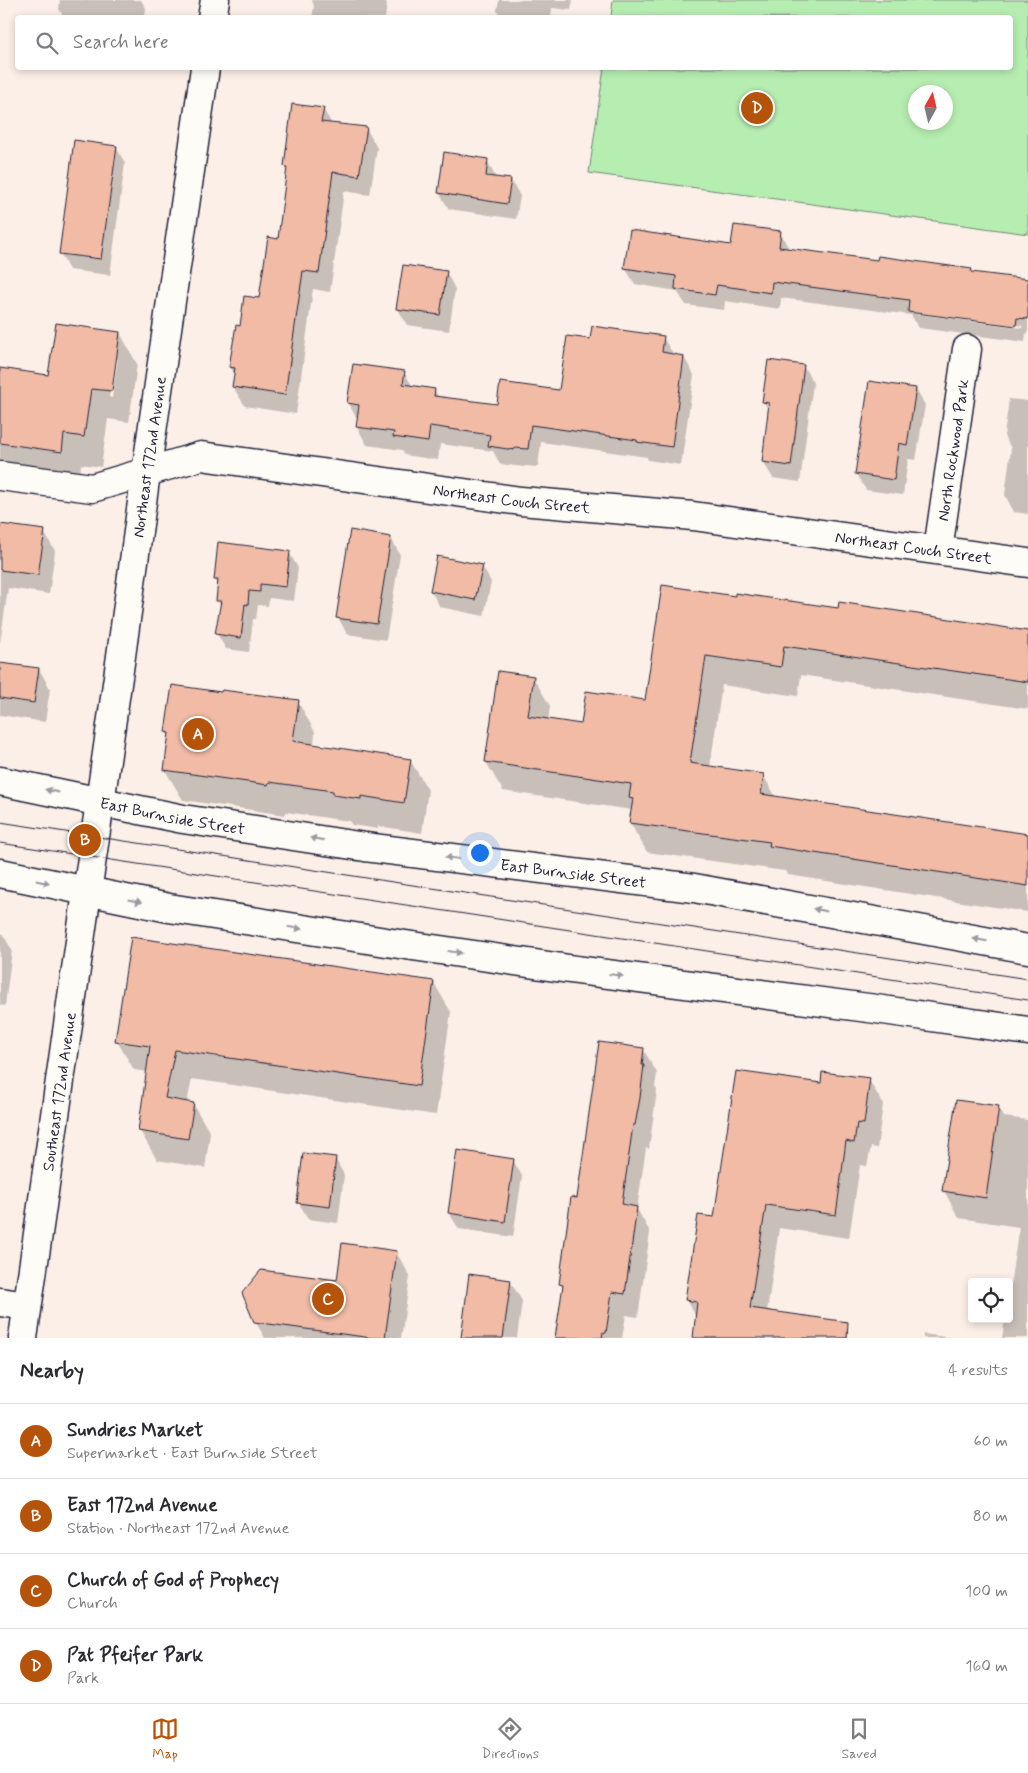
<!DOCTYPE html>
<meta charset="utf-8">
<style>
:root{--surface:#fff;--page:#f2f2f3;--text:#2b2b33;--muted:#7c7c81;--line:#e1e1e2;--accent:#b45309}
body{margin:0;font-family:Mynerve,sans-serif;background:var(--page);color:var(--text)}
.controls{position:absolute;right:15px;bottom:15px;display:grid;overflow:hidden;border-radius:5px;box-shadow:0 2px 8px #0003}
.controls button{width:45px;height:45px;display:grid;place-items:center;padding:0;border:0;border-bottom:1px solid var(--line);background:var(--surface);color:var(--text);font:25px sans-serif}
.compass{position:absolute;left:908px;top:85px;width:45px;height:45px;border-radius:50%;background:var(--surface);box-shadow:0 2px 8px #0003;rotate:8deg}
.you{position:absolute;left:479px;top:852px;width:18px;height:18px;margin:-12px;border:4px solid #fff;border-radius:50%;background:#1a73e8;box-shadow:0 0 0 8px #1a73e833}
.badge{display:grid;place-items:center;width:32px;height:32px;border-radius:50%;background:var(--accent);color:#fff;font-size:16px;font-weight:700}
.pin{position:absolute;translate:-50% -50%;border:2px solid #fff;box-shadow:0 1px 5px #0006}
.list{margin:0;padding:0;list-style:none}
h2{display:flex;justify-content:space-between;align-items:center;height:65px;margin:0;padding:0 20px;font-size:21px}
h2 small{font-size:16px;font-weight:400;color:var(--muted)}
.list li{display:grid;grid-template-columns:32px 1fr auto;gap:15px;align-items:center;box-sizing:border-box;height:75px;padding:0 20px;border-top:1px solid var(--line)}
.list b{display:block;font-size:19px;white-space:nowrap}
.list p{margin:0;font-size:16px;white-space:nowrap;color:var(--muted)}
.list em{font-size:16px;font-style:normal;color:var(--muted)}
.icon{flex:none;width:28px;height:28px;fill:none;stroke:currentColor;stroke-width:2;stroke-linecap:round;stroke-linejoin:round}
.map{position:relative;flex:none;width:1028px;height:1338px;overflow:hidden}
.search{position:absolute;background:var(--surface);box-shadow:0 2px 8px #0003;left:15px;right:15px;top:15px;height:55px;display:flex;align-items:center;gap:12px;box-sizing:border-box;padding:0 18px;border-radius:5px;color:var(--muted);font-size:19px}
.sheet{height:365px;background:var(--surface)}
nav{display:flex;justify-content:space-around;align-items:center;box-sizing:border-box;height:70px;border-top:1px solid var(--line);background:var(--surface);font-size:14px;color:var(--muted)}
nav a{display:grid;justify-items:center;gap:2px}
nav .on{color:var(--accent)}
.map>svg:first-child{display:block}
.green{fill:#b6eeb2;stroke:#6c8876;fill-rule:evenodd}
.shadow{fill:#0003;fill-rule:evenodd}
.building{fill:#f1bba5;stroke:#22223b}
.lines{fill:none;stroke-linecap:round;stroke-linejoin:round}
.minor-casing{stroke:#22223b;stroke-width:31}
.tertiary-casing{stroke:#22223b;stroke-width:31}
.minor{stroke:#fdfcf7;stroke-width:28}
.tertiary{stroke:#fdfcf7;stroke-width:28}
.tram{stroke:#22223b;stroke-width:1}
.oneway{fill:#9a9aa2}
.labels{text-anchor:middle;stroke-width:4;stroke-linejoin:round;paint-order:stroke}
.street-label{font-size:16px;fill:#22223b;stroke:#fdfcf7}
</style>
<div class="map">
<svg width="1028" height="1338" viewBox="0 0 1028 1338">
<rect width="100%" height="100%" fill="#fbefe7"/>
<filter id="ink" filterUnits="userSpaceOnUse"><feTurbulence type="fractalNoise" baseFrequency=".02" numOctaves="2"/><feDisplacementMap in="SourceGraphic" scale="10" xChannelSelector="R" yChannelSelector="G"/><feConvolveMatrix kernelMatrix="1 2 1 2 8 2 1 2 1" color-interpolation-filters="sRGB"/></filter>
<g filter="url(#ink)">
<path class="green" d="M613,0H1028V234L589,173L604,68H1010V18L611,17ZM916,92H946V122H916Z"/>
<g class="shadow">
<path d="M60,0H141L146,8L145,18H64L59,9Z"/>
<path d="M312,0H385L387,4L385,18H312L314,6Z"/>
<path d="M497,0H573L571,10L552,8L551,18H501L497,11L499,0Z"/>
<path d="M323,109L332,124L366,128L377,148L370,195L344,191L330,292L313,289L296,414L245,406L233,387L235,375L230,367L241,327L260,299L279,240L288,170L286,166Z"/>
<path d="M116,147L125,163L110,275L69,270L60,253Z"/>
<path d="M487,160L496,178L511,180L520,196L516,219L449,209L439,193Z"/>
<path d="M780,232L789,249L878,262L971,271L973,274L1028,280V334L1026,333L1025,342L919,328L911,315L781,298L780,309L725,301L724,310L686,305L677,291L635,284L625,268L732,247ZM914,312L1023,326L1022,328L916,314Z"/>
<path d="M446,272L455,289L449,331L407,325L398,309Z"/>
<path d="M120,333L137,364L129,422L108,419L101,467L81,464L79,482L0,471V369L49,376ZM115,359H118L112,398L109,397Z"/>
<path d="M663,338L674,355L684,357L694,375L681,465L648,460L647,457L541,442L538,467L525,466L524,467L500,464L493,451L440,444L438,460L405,455L402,450L367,445L357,427L358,420L348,403L404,372L413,387L434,390L439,397L498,406L560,391L591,341Z"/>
<path d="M804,367L813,383L800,482L773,478L763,462L769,412L764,402Z"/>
<path d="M916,389L925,405L916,460L908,459L903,495L866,490L856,474Z"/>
<path d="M1009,399L1028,401V514L1014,512L1005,495L1011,448L1004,436Z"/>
<path d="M0,525L44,532L55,551L49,594L8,588L0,644Z"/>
<path d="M391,538L400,555L386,640L347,634L338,617Z"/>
<path d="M289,552L298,568L294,601L269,598L268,606L258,605L256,619H253L249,652L226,649L217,634L221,607L218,600L219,587L215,579Z"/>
<path d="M438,558L482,566L491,582L484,616L440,607L431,591Z"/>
<path d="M736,598L1028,632V709L801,675L798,696L722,685L710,767L763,775L776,797L1028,836V912L788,875L785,871L647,852L630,823L632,810L503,791L486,762L533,677L550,706L548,721L582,726L646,701Z"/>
<path d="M0,664L39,669L50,689L45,722L0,715Z"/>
<path d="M298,702L315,732L314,745L410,760L428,790L422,833L378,826V829L352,825L349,821L286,812L285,815L183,800L165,770L170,738L166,732Z"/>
<path d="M0,933H2L12,950L5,1006L0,1005Z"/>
<path d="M434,983L451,1012L436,1115L192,1079L187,1103L193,1104L210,1133L205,1168L157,1160L140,1131L148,1072L134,1070L117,1041Z"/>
<path d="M643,1049L657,1073L655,1087L657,1090L649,1149L646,1148L637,1209L650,1232L638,1317L626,1315L622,1338H557L564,1289L561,1284L578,1200Z"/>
<path d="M869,1080L883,1104L877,1148L871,1147L867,1166L860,1165L849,1238L779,1228L767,1312L838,1338H694L696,1317L687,1300L715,1218L822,1084Z"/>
<path d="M998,1108L1004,1117L1028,1120V1338H1002L1005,1319H1009V1292L1019,1227L959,1218L944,1191Z"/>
<path d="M304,1155L335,1158L344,1175L338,1223L308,1219L299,1203Z"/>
<path d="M513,1160L522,1176L513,1237L459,1229L449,1213Z"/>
<path d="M396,1252L410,1276L401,1338H265L255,1321Z"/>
<path d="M510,1281L522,1301L517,1338H462Z"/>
<path d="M923,1334L953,1338H923Z"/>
</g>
<g class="building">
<path d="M292,104L324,108L321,122L367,127L359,176L333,172L319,273L303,271L285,395L232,387L235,368L229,367L236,325L240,326L244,296L259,298L268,237L278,239L287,167L284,166Z"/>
<path d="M74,140L117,146L101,259L59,254Z"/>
<path d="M444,152L488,159L486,176L511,179L507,204L438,193Z"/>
<path d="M734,225L781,231L779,247L877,260L878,256L972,269L971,272L1028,279V319L1017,318L1016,326L908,312L909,300L772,282L771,293L717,285L715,295L675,289L676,276L624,268L630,230L731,245Z"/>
<path d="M403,265L447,271L440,315L396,309Z"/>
<path d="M56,323L120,332L112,391L91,389L84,437L64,434L62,452L0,443V368L48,375Z"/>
<path d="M592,326L664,336L662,352L684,356L672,447L637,442V440L531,425L528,449L515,448L514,450L488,446L490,435L430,426L428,442L393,437L394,432L356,427L359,405L347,403L353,364L405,371L403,384L435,389L434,396L497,404L500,382L559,390L567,336L590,339Z"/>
<path d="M768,360L804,365L791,466L762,462L769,403L762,402Z"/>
<path d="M869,381L916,388L907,445L899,443L894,480L855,474Z"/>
<path d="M0,524L45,530L38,575L0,570Z"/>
<path d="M350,530L391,537L377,624L336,618Z"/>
<path d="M218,542L290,551L286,587L260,584V592L249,591L248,605L245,604L241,638L215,634L221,601H216L218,580H214Z"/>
<path d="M437,556L483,565L475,600L430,591Z"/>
<path d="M662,585L735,596V593L838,608L839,602L1028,631V682L784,646L781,667L706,656L690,763L764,774L761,794L1028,834V886L769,846L770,842L629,823L633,799L629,798L631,784L485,762L498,671L534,676L528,716L581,724L586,691L645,700Z"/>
<path d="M0,663L39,668L34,703L0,698Z"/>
<path d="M172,685L221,692L222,690L299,700L293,741L411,759L404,803L361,796V799L333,795V791L269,782L268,785L164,770L169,733L165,732Z"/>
<path d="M131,937L434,981L419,1086L175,1050L165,1098L194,1103L188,1139L138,1131L150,1046L115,1041Z"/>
<path d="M599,1042L644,1048L642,1065H644L640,1098L635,1125H633L622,1204L637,1207L625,1294L612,1292L606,1333L603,1332L602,1338H555L563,1285L559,1284L571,1197L577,1198Z"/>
<path d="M736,1071L821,1083L822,1072L870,1078L864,1124L857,1123L854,1143L846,1141L836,1215L766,1205L750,1308L848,1322L847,1338H693L697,1302L685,1300L698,1215L714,1217Z"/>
<path d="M956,1100L999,1106L986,1198L942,1191Z"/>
<path d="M457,1150L514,1159L505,1222L448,1213Z"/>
<path d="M303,1153L336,1157L330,1207L297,1203Z"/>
<path d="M342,1243L397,1251L385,1338H372L254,1322L242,1293L261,1270L337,1280Z"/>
<path d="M469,1274L511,1280L503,1338H461Z"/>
</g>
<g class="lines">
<g class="minor-casing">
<g id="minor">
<path id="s1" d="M0,476L92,488L201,456L521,501L693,516L1028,563"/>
<path id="s2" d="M938,550L967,349"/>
<path d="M0,1302L27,1306"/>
</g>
</g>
<g class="tertiary-casing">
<g id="tertiary">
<path d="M212,18L215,0"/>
<path id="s3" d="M0,781L183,819L365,847L694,888L1028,949"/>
<path d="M0,873L169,908L399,944L569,969L876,1009L1028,1031"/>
<path id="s4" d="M23,1338L121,656L146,473L205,68"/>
</g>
</g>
<use href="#minor" class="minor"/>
<use href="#tertiary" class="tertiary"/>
<g class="tram">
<path d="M0,822L1028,979"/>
<path d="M0,843L1028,1000"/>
</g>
</g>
<defs><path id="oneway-solid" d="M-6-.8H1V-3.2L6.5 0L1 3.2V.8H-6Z" transform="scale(1.25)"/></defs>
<g class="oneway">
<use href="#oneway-solid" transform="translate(52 791) rotate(-168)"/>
<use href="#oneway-solid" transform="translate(317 839) rotate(-171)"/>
<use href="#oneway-solid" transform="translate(452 858) rotate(-173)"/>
<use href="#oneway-solid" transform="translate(43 882) rotate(12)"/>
<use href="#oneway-solid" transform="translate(135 901) rotate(12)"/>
<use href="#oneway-solid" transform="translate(820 910) rotate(-169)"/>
<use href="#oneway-solid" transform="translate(295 928) rotate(9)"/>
<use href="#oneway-solid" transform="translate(980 940) rotate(-170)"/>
<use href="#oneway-solid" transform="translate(455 952) rotate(8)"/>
<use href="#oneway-solid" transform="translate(616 975) rotate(8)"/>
</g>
</g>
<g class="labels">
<g class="street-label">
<text dy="6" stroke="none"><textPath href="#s2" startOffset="101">North Rockwood Park</textPath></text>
<text dy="6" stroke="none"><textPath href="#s4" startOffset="890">Northeast 172nd Avenue</textPath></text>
<text dy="6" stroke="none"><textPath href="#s1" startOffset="520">Northeast Couch Street</textPath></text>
<text dy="6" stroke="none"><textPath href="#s1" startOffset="925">Northeast Couch Street</textPath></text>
<text dy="6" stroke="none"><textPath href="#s3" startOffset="176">East Burnside Street</textPath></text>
<text dy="6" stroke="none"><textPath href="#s3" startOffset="581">East Burnside Street</textPath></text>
<text dy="6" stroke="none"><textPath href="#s4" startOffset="249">Southeast 172nd Avenue</textPath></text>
</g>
</g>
</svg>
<div class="controls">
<button><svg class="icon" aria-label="locate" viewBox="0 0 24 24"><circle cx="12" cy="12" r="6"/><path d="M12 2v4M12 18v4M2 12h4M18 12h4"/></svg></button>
</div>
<svg class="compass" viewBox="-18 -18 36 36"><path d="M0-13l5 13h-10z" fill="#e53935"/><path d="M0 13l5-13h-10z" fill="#7c7c81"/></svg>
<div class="you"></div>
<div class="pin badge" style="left:198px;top:734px">A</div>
<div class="pin badge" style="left:85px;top:840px">B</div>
<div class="pin badge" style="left:328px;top:1299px">C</div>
<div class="pin badge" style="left:757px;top:108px">D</div>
<div class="search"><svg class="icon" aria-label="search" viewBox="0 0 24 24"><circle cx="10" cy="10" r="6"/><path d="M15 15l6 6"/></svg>Search here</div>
</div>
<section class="sheet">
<h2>Nearby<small>4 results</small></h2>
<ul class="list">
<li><span class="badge">A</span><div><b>Sundries Market</b><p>Supermarket · East Burnside Street</p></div><em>60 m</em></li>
<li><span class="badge">B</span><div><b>East 172nd Avenue</b><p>Station · Northeast 172nd Avenue</p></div><em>80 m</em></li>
<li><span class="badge">C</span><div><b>Church of God of Prophecy</b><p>Church</p></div><em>100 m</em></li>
<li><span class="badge">D</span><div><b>Pat Pfeifer Park</b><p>Park</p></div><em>160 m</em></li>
</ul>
</section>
<nav>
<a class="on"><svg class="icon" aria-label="map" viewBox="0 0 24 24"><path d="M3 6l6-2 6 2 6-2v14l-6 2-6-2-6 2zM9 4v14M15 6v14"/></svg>Map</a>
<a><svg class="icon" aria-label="directions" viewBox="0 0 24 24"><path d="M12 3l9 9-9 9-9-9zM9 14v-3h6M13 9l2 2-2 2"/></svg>Directions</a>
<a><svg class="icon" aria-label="saved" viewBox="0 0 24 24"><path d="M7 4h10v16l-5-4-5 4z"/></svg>Saved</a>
</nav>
